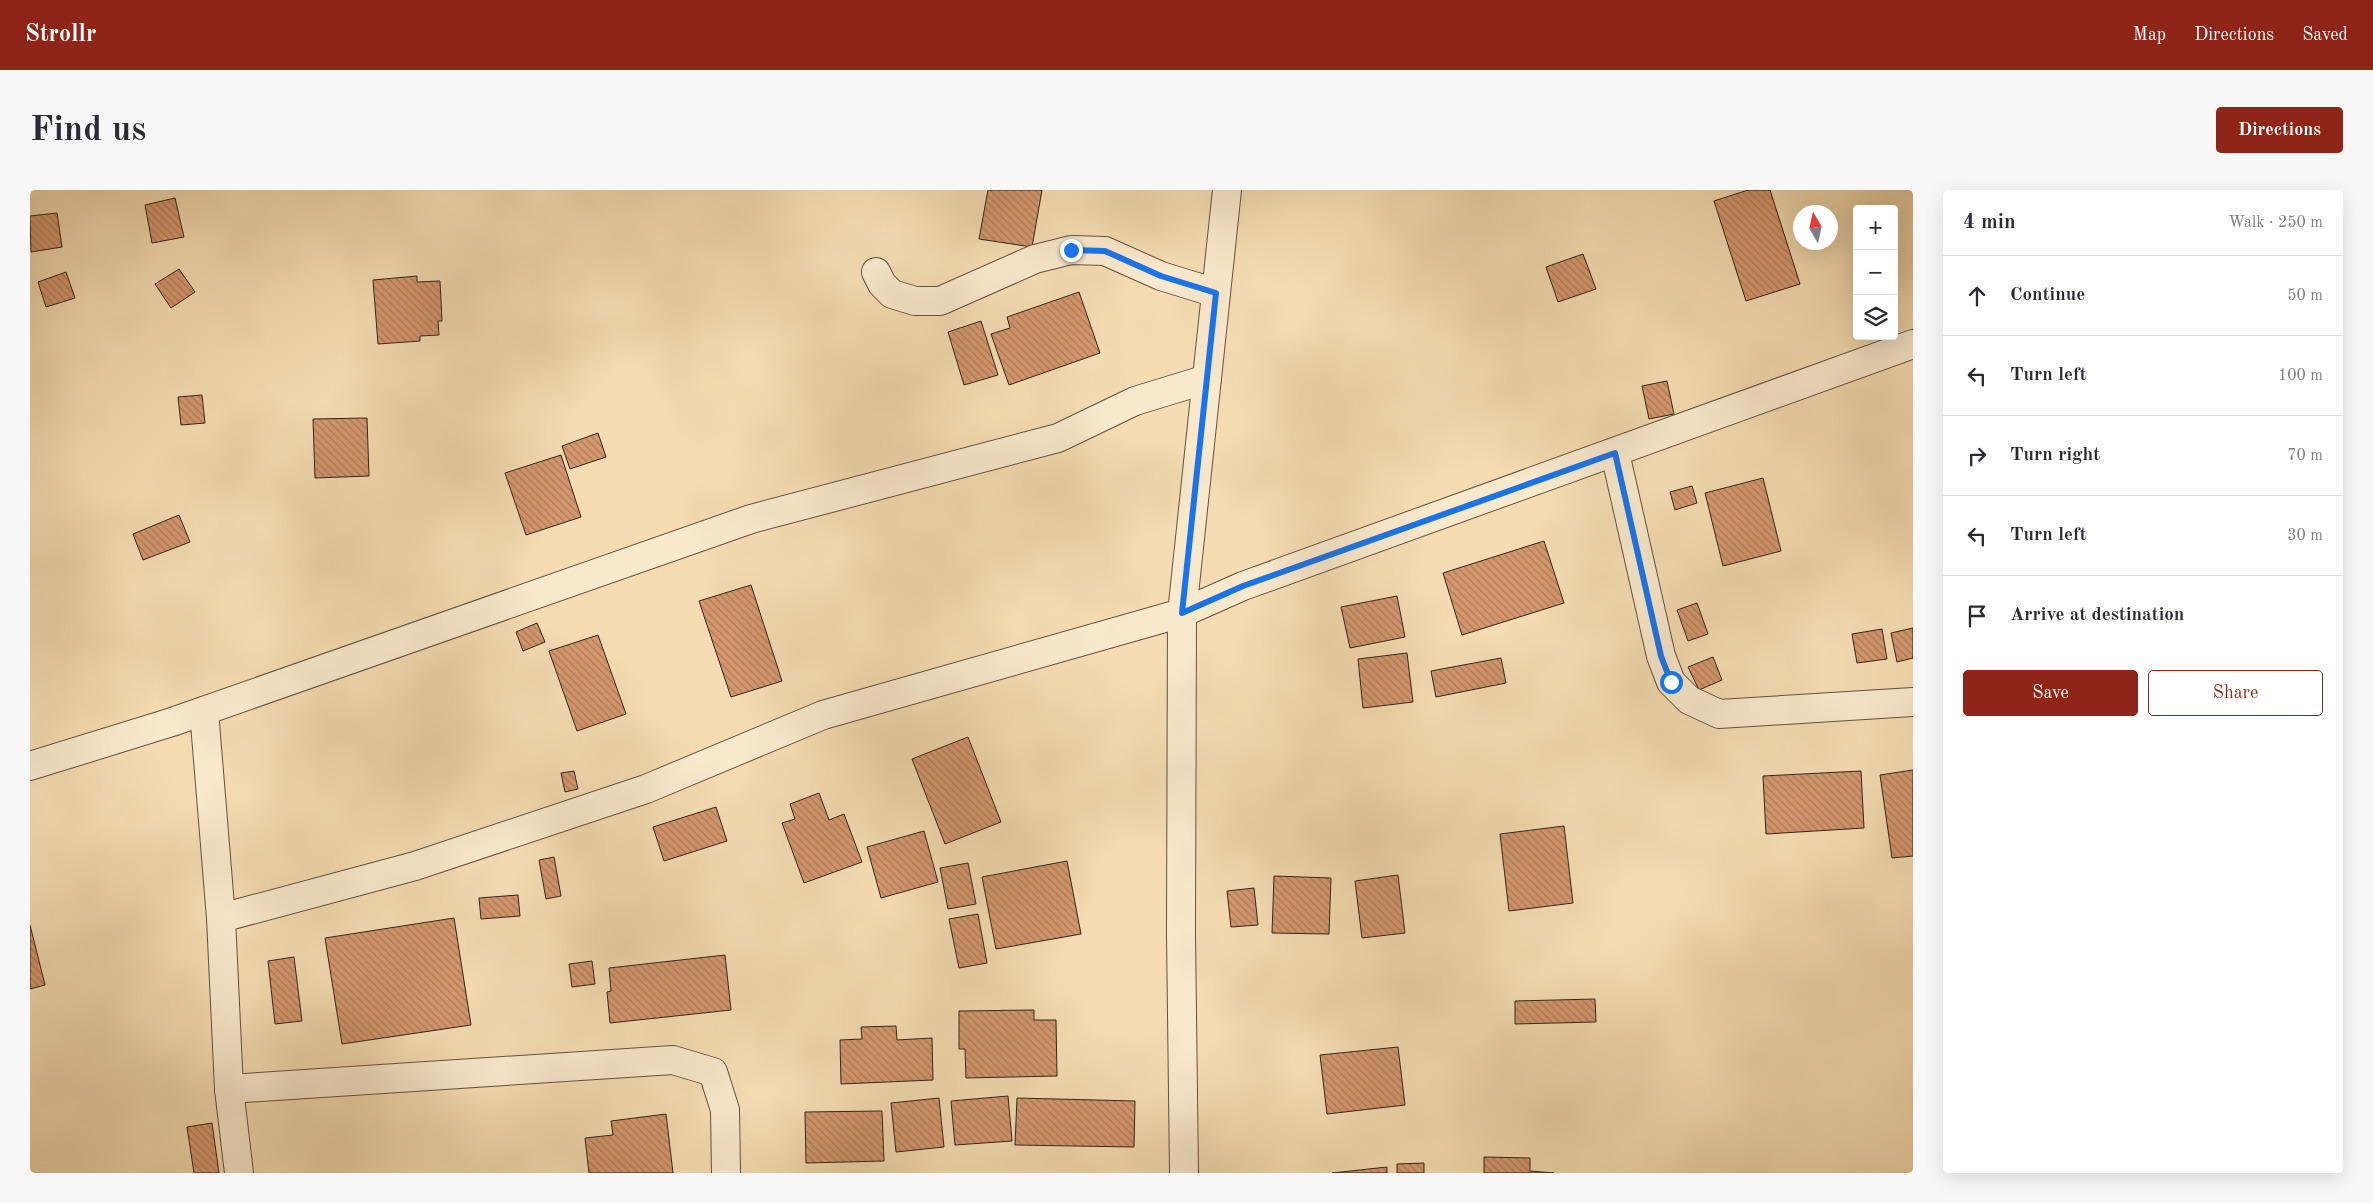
<!DOCTYPE html>
<meta charset="utf-8">
<style>
:root{--surface:#fff;--page:#f7f7f7;--text:#2b2b33;--muted:#7c7c81;--line:#e1e1e2;--accent:#8f2418}
body{margin:0;font-family:"Old Standard TT",serif;background:var(--page);color:var(--text)}
.controls{position:absolute;right:15px;top:15px;display:grid;overflow:hidden;border-radius:5px;box-shadow:0 5px 20px #0002}
.controls button{width:45px;height:45px;display:grid;place-items:center;padding:0;border:0;border-bottom:1px solid var(--line);background:var(--surface);color:var(--text);font:25px sans-serif}
.compass{position:absolute;left:1763px;top:15px;width:45px;height:45px;border-radius:50%;background:var(--surface);box-shadow:0 5px 20px #0002;rotate:351deg}
.stop{position:absolute;width:15px;height:15px;margin:-11px;border:4px solid #1a73e8;border-radius:50%;background:#fff}
.stop.end{background:#1a73e8;border-color:#fff;box-shadow:0 1px 5px #0008}
.list{margin:0;padding:0;list-style:none}
h2{display:flex;justify-content:space-between;align-items:center;height:65px;margin:0;padding:0 20px;font-size:21px}
h2 small{font-size:16px;font-weight:400;color:var(--muted)}
.list li{display:grid;grid-template-columns:32px 1fr auto;gap:15px;align-items:center;box-sizing:border-box;height:80px;padding:0 20px;border-top:1px solid var(--line)}
.list b{display:block;font-size:19px;white-space:nowrap}
.list em{font-size:16px;font-style:normal;color:var(--muted)}
.actions{display:flex;gap:10px;padding:15px 20px}
.actions a{flex:1;padding:11px 0;border:1px solid var(--accent);border-radius:5px;text-align:center;font-size:18px;color:var(--accent)}
.actions .main{background:var(--accent);color:#fff}
.icon{flex:none;width:28px;height:28px;fill:none;stroke:currentColor;stroke-width:2;stroke-linecap:round;stroke-linejoin:round}
.map{position:relative;flex:none;width:1883px;height:983px;overflow:hidden;border-radius:5px}
header{display:flex;align-items:center;gap:30px;box-sizing:border-box;height:70px;padding:0 25px;background:var(--accent);color:#fff}
header strong{font-size:24px}
nav{display:flex;gap:28px;margin-inline-start:auto;font-size:18px}
.intro{display:flex;align-items:center;justify-content:space-between;box-sizing:border-box;height:120px;padding:0 30px}
h1{margin:0;font-size:35px}
.button{padding:12px 22px;border-radius:5px;background:var(--accent);color:#fff;font-size:18px;font-weight:700}
main{display:flex;gap:30px;padding:0 30px}
aside{flex:1;background:var(--surface);border-radius:5px;box-shadow:0 5px 20px #0002}
.map>svg:first-child{display:block}
.building{fill:url(#building-back-hatch);stroke:#31251b}
.lines{fill:none;stroke-linecap:round;stroke-linejoin:round}
.street-casing{stroke:#625240;stroke-width:30}
.street{stroke:#f8e8cc;stroke-width:28}
.route{stroke:#1a73e8;stroke-width:6}
</style>
<header>
<strong>Strollr</strong>
<nav><a>Map</a><a>Directions</a><a>Saved</a></nav>
</header>
<div class="intro"><h1>Find us</h1><a class="button">Directions</a></div>
<main>
<div class="map">
<svg width="1883" height="983" viewBox="0 0 1883 983">
<defs>
<pattern id="building-back-hatch" width="6" height="6" patternUnits="userSpaceOnUse" patternTransform="scale(1.25)"><rect width="6" height="6" fill="#d4976e"/><path d="M-1 5l2 2M0 0l6 6M5-1l2 2" fill="none" stroke="#ad7b5a"/></pattern>
</defs>
<rect width="100%" height="100%" fill="#f4dbb1"/>
<filter id="stains"><feTurbulence type="fractalNoise" baseFrequency=".004" numOctaves="4"/><feColorMatrix values="0 0 0 0 .2 0 0 0 0 .09 0 0 0 0 .02 0 0 0 .5 -.17"/></filter>
<radialGradient id="worn" r=".72"><stop offset=".6" stop-color="#630" stop-opacity="0"/><stop offset="1" stop-color="#630" stop-opacity=".3"/></radialGradient>
<g class="building">
<path d="M958,0H1012L1002,57L949,49Z"/>
<path d="M1718,0H1740L1770,94L1716,111L1684,11Z"/>
<path d="M145,8L154,47L122,53L115,15Z"/>
<path d="M27,23L32,57L1,62L0,26Z"/>
<path d="M1553,64L1566,99L1528,112L1516,77Z"/>
<path d="M149,79L165,102L141,118L125,94Z"/>
<path d="M36,82L45,108L16,117L8,92Z"/>
<path d="M387,86V92L410,91L412,131H408L409,145L390,146V151L348,154L343,90Z"/>
<path d="M1049,102L1070,163L979,195L961,144L980,138L977,127Z"/>
<path d="M951,131L968,185L934,195L918,142Z"/>
<path d="M1637,191L1644,224L1619,229L1612,196Z"/>
<path d="M172,205L175,233L151,235L148,207Z"/>
<path d="M337,228L339,286L285,288L283,229Z"/>
<path d="M568,243L576,267L540,279L532,256Z"/>
<path d="M531,265L551,327L496,345L475,283Z"/>
<path d="M1733,288L1751,361L1693,376L1675,303Z"/>
<path d="M1662,296L1667,313L1645,320L1640,302Z"/>
<path d="M149,325L160,352L113,370L103,344Z"/>
<path d="M1514,351L1534,413L1432,445L1413,383Z"/>
<path d="M721,395L752,491L701,507L669,411Z"/>
<path d="M1367,406L1375,447L1320,458L1311,417Z"/>
<path d="M1667,413L1678,444L1658,451L1647,420Z"/>
<path d="M507,433L515,452L493,461L486,442Z"/>
<path d="M1883,438V468L1867,472L1861,443Z"/>
<path d="M1852,439L1857,469L1827,473L1822,444Z"/>
<path d="M568,445L596,524L547,541L519,461Z"/>
<path d="M1377,463L1383,512L1333,518L1328,469Z"/>
<path d="M1683,467L1692,490L1669,500L1658,477Z"/>
<path d="M1471,468L1476,493L1406,507L1401,481Z"/>
<path d="M938,547L971,632L915,654L882,569Z"/>
<path d="M1883,580V666L1862,668L1850,585Z"/>
<path d="M544,581L548,599L535,602L531,583Z"/>
<path d="M1831,581L1834,638L1736,644L1733,586Z"/>
<path d="M789,603L799,630L814,624L832,672L774,693L752,633L765,629L760,614Z"/>
<path d="M686,617L697,651L634,671L623,637Z"/>
<path d="M1534,636L1543,713L1479,721L1470,644Z"/>
<path d="M894,641L908,692L851,708L837,657Z"/>
<path d="M524,667L531,706L516,709L509,670Z"/>
<path d="M1037,671L1051,744L966,759L952,687Z"/>
<path d="M938,673L946,714L918,719L910,678Z"/>
<path d="M1368,685L1375,743L1332,748L1325,691Z"/>
<path d="M1244,686L1301,688L1299,744L1242,743Z"/>
<path d="M1224,698L1228,735L1201,737L1197,701Z"/>
<path d="M488,705L490,726L451,729L449,708Z"/>
<path d="M948,724L957,773L929,778L919,729Z"/>
<path d="M424,728L441,835L312,854L295,748Z"/>
<path d="M0,735L15,795L0,799Z"/>
<path d="M695,765L701,820L580,833L577,802L581,801L579,778Z"/>
<path d="M264,767L272,831L245,834L238,771Z"/>
<path d="M562,771L565,794L542,797L539,774Z"/>
<path d="M1565,809L1566,832L1485,834V811Z"/>
<path d="M1004,820V830H1026L1027,886L936,888L935,859H929V821Z"/>
<path d="M866,836L867,850L902,848L903,890L811,894L810,850L832,849L831,837Z"/>
<path d="M1368,857L1375,915L1297,924L1290,865Z"/>
<path d="M978,906L982,951L925,955L921,911Z"/>
<path d="M909,908L914,957L866,962L861,913Z"/>
<path d="M987,908L1105,911L1104,957L985,955Z"/>
<path d="M852,921L854,971L776,973L775,922Z"/>
<path d="M636,924L643,983H559L555,948L583,945L581,931Z"/>
<path d="M182,933L189,983H164L157,937Z"/>
<path d="M1454,967L1500,968V981L1524,983H1454Z"/>
<path d="M1394,973V983H1367V974Z"/>
<path d="M1357,977V983H1302Z"/>
</g>
<g class="lines">
<g class="street-casing">
<g id="street">
<path d="M846,82L852,94L862,104L885,111H910L1005,69L1041,60L1075,61L1131,86L1186,103"/>
<path d="M1585,263L1631,466L1641,492L1659,510L1689,524L1883,512"/>
<path d="M174,521L191,728L199,899L209,983"/>
<path d="M0,576L142,532L721,329L1028,248L1105,211L1177,189"/>
<path d="M191,728L385,676L616,599L793,525L1152,423L1213,396L1883,154"/>
<path d="M199,899L643,870L683,882L695,920L696,983"/>
<path d="M1154,983L1151,744L1152,423L1197,0"/>
</g>
</g>
<use href="#street" class="street"/>
</g>
<g class="lines">
<path class="route" d="M1041,60L1075,61L1131,86L1186,103L1152,423L1213,396L1585,263L1631,466L1641,492"/>
</g>
<rect width="100%" height="100%" filter="url(#stains)"/>
<rect width="100%" height="100%" fill="url(#worn)"/>
</svg>
<div class="controls">
<button>+</button>
<button>−</button>
<button><svg class="icon" aria-label="layers" viewBox="0 0 24 24"><path d="M12 4l9 5-9 5-9-5zM3 14l9 5 9-5"/></svg></button>
</div>
<svg class="compass" viewBox="-18 -18 36 36"><path d="M0-13l5 13h-10z" fill="#e53935"/><path d="M0 13l5-13h-10z" fill="#7c7c81"/></svg>
<div class="stop" style="left:1641px;top:492px"></div>
<div class="stop end" style="left:1041px;top:60px"></div>
</div>
<aside>
<h2>4 min<small>Walk · 250 m</small></h2>
<ul class="list">
<li><svg class="icon" aria-label="ahead" viewBox="0 0 24 24"><path d="M12 20V5M6 11l6-6 6 6"/></svg><div><b>Continue</b></div><em>50 m</em></li>
<li><svg class="icon" aria-label="left" viewBox="0 0 24 24"><path d="M17 20v-9H6M10 6l-5 5 5 5"/></svg><div><b>Turn left</b></div><em>100 m</em></li>
<li><svg class="icon" aria-label="right" viewBox="0 0 24 24"><path d="M7 20v-9h11M14 6l5 5-5 5"/></svg><div><b>Turn right</b></div><em>70 m</em></li>
<li><svg class="icon" aria-label="left" viewBox="0 0 24 24"><path d="M17 20v-9H6M10 6l-5 5 5 5"/></svg><div><b>Turn left</b></div><em>30 m</em></li>
<li><svg class="icon" aria-label="arrive" viewBox="0 0 24 24"><path d="M6 21V4h12l-3 4 3 4H6"/></svg><div><b>Arrive at destination</b></div></li>
</ul>
<div class="actions"><a class="main">Save</a><a>Share</a></div>
</aside>
</main>
